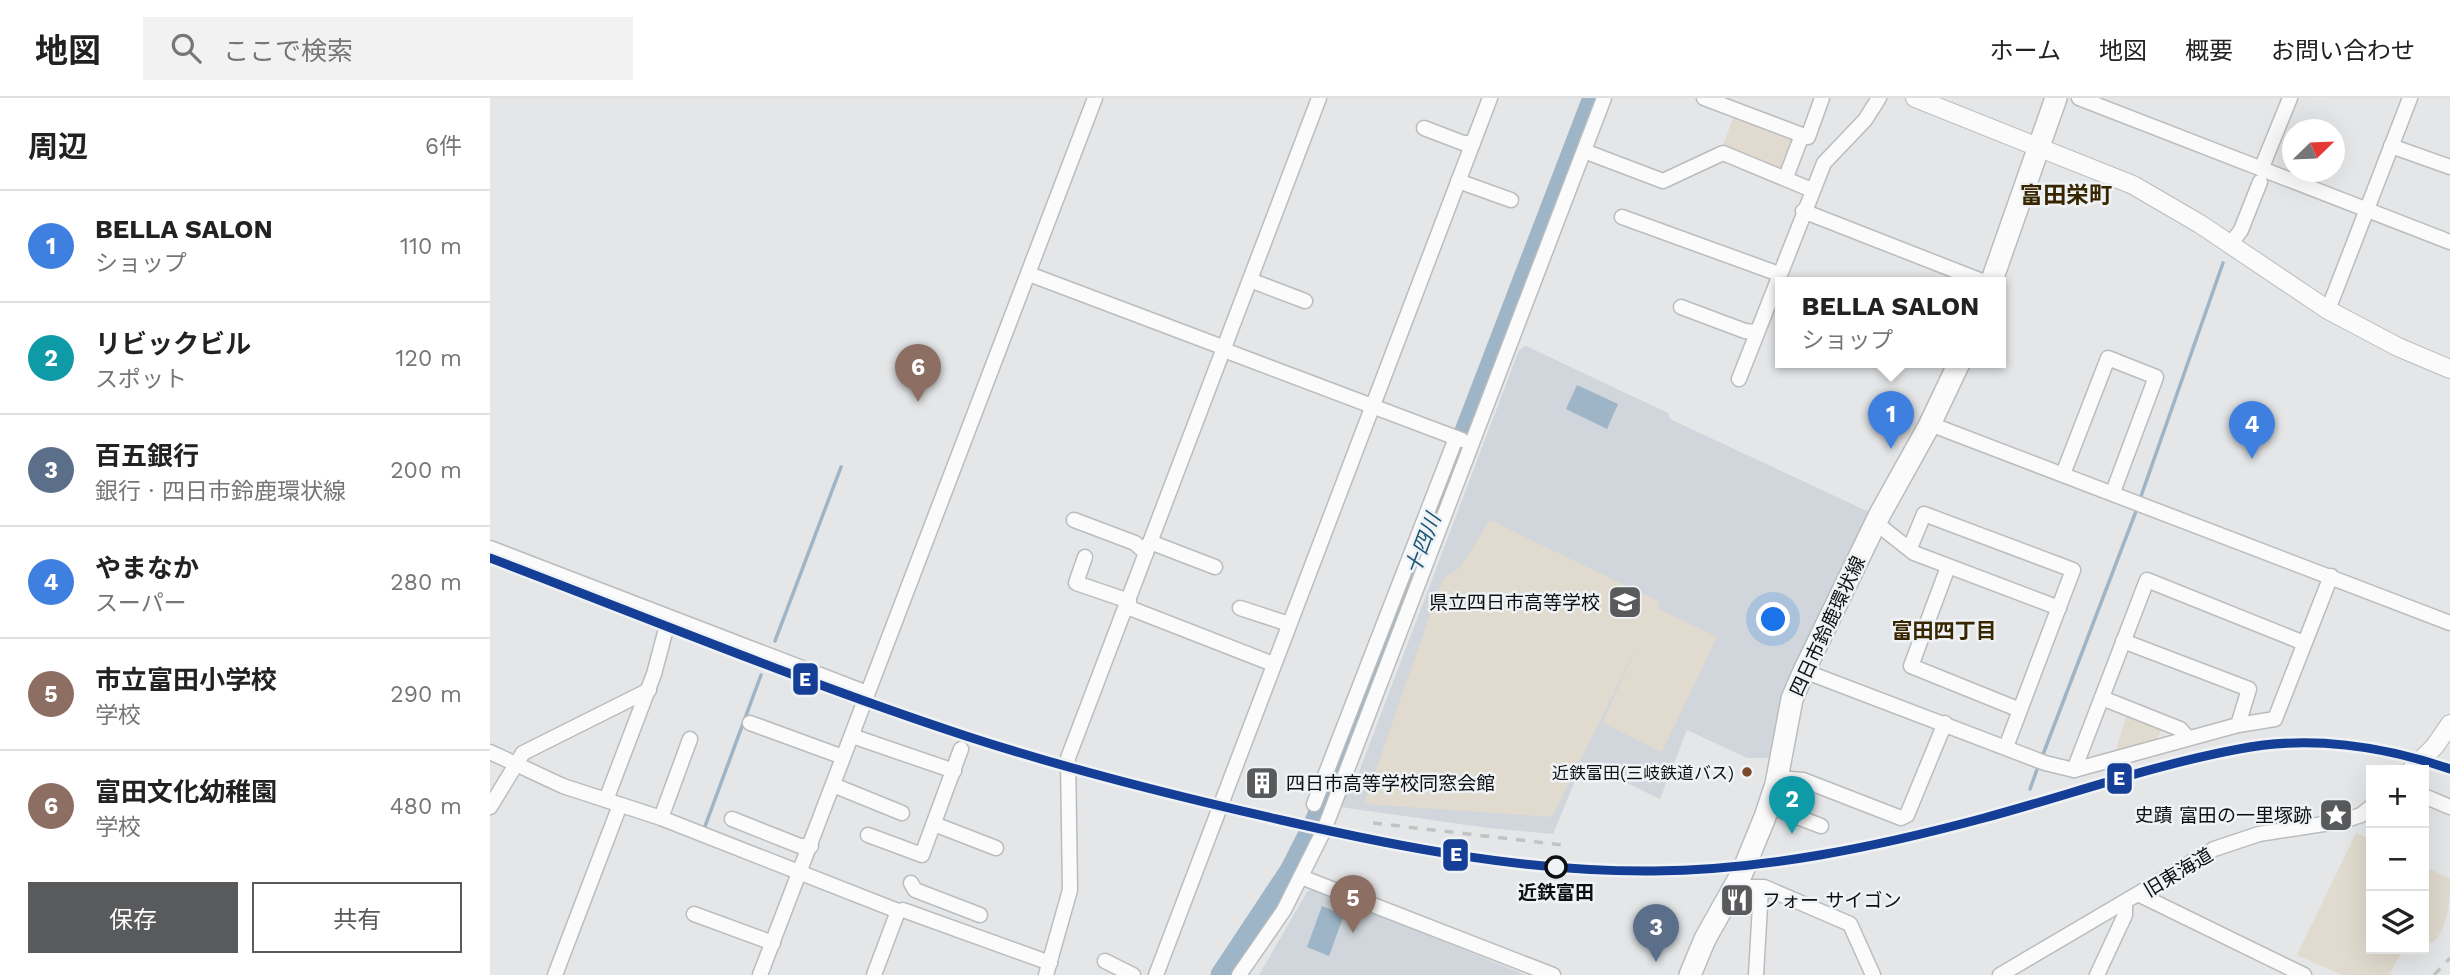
<!DOCTYPE html>
<html lang="ja">
<meta charset="utf-8">
<style>
:root{--surface:#fff;--page:#f2f2f2;--text:#222;--muted:#767676;--line:#e0e0e0;--accent:#595a5c}
body{margin:0;font-family:"Work Sans","Noto Sans JP",sans-serif;background:var(--page);color:var(--text)}
.controls{position:absolute;right:21px;bottom:21px;display:grid;overflow:hidden;border-radius:0px;box-shadow:0 7px 28px #0002}
.controls button{width:63px;height:63px;display:grid;place-items:center;padding:0;border:0;border-bottom:2px solid var(--line);background:var(--surface);color:var(--text);font:35px sans-serif}
.compass{position:absolute;left:1792px;top:21px;width:63px;height:63px;border-radius:50%;background:var(--surface);box-shadow:0 7px 28px #0002;rotate:67deg}
.you{position:absolute;left:1284px;top:522px;width:24px;height:24px;margin:-18px;border:5px solid #fff;border-radius:50%;background:#1a73e8;box-shadow:0 0 0 10px #1a73e833}
.badge{display:grid;place-items:center;width:46px;height:46px;border-radius:50%;background:var(--accent);color:#fff;font-size:23px;font-weight:700}
.pin{position:absolute;translate:-50% -58px;filter:drop-shadow(0 2px 4px #0008)}
.pin::after{content:'';position:absolute;top:37px;width:24px;height:21px;background:inherit;clip-path:polygon(0 0,100% 0,50% 100%)}
.popup{position:absolute;left:1285px;top:179px;width:231px;height:91px;box-sizing:border-box;display:grid;place-content:center;border-radius:0px;background:var(--surface);filter:drop-shadow(0 2px 5px #0005);font-size:23px;white-space:nowrap;color:var(--muted)}
.popup b{font-size:26px;color:var(--text)}
.popup::after{content:'';position:absolute;left:50%;top:100%;margin-left:-14px;border:14px solid transparent;border-top-color:var(--surface)}
.list{margin:0;padding:0;list-style:none}
h2{display:flex;justify-content:space-between;align-items:center;height:91px;margin:0;padding:0 28px;font-size:30px}
h2 small{font-size:23px;font-weight:400;color:var(--muted)}
.list li{display:grid;grid-template-columns:46px 1fr auto;gap:21px;align-items:center;box-sizing:border-box;height:112px;padding:0 28px;border-top:2px solid var(--line)}
.list b{display:block;font-size:26px;white-space:nowrap}
.list p{margin:0;font-size:23px;white-space:nowrap;color:var(--muted)}
.list em{font-size:23px;font-style:normal;color:var(--muted)}
.actions{display:flex;gap:14px;padding:21px 28px}
.actions a{flex:1;padding:16px 0;border:2px solid var(--accent);border-radius:0px;text-align:center;font-size:24px;color:var(--accent)}
.actions .main{background:var(--accent);color:#fff}
.icon{flex:none;width:38px;height:38px;fill:none;stroke:currentColor;stroke-width:2;stroke-linecap:round;stroke-linejoin:round}
.map{position:relative;flex:none;width:1960px;height:877px;overflow:hidden}
header{display:flex;align-items:center;gap:42px;box-sizing:border-box;height:98px;padding:0 35px;background:var(--surface);border-bottom:2px solid var(--line)}
header strong{font-size:33px}
nav{display:flex;gap:38px;margin-inline-start:auto;font-size:24px}
.search{width:490px;height:63px;background:var(--page);display:flex;align-items:center;gap:18px;box-sizing:border-box;padding:0 24px;border-radius:0px;color:var(--muted);font-size:26px}
main{display:flex}
aside{flex:1;background:var(--surface)}
.map>svg:first-child{display:block}
.built{fill:#d0d6db}
.green{fill:#e1dace}
.water{fill:#9db5c6}
.lines{fill:none;stroke-linecap:round;stroke-linejoin:round}
.stream{stroke:#9db5c6;stroke-width:3.5}
.river{stroke:#9db5c6;stroke-width:23}
.minor-casing{stroke:#babcbd;stroke-width:17}
.tertiary-casing{stroke:#babcbd;stroke-width:20}
.primary-casing{stroke:#babcbd;stroke-width:24}
.minor{stroke:#fbfbfc;stroke-width:14}
.tertiary{stroke:#fbfbfc;stroke-width:18}
.primary{stroke:#fbfbfc;stroke-width:21}
.rail{stroke:#c2c3c3;stroke-width:3.5;stroke-dasharray:9 9;stroke-linecap:butt}
.rail-1-casing{stroke:#f0f3f6;stroke-width:14}
.rail-1{stroke:#153f97;stroke-width:9}
.bus-dot{fill:#7a4b2a;stroke:#f0f3f6;stroke-width:2.5}
.stop-dot{fill:#f0f3f6;stroke:#0e0f10;stroke-width:3.5}
.labels{text-anchor:middle;stroke-width:5;stroke-linejoin:round;paint-order:stroke}
.bus-label{font-size:17px;fill:#0e0f10;stroke:#f0f3f6;text-anchor:end}
.poi-label{font-size:19px;fill:#0e0f10;stroke:#f0f3f6;text-anchor:end}
.street-label{font-size:19px;fill:#0e0f10;stroke:#f0f3f6}
.stop-label{font-size:19px;font-weight:bold;fill:#0e0f10;stroke:#f0f3f6}
.water-label{font-size:21px;font-style:italic;fill:#1a5474;stroke:#f0f3f6}
.neighbourhood-label{font-size:21px;font-weight:bold;fill:#382600;stroke:#f0f3f6}
.quarter-label{font-size:23px;font-weight:bold;fill:#382600;stroke:#f0f3f6}
.line-badge{stroke:#f0f3f6;stroke-width:2.5}
.badge-label{font-size:19px;text-anchor:middle;font-weight:bold;fill:#fff}
</style>
<header>
<strong>地図</strong>
<div class="search"><svg class="icon" aria-label="search" viewBox="0 0 24 24"><circle cx="10" cy="10" r="6"/><path d="M15 15l6 6"/></svg>ここで検索</div>
<nav><a>ホーム</a><a>地図</a><a>概要</a><a>お問い合わせ</a></nav>
</header>
<main>
<aside>
<h2>周辺<small>6件</small></h2>
<ul class="list">
<li><span class="badge" style="background:#3f7fe0">1</span><div><b>BELLA SALON</b><p>ショップ</p></div><em>110 m</em></li>
<li><span class="badge" style="background:#0f9aa8">2</span><div><b>リビックビル</b><p>スポット</p></div><em>120 m</em></li>
<li><span class="badge" style="background:#5c6f8a">3</span><div><b>百五銀行</b><p>銀行 · 四日市鈴鹿環状線</p></div><em>200 m</em></li>
<li><span class="badge" style="background:#3f7fe0">4</span><div><b>やまなか</b><p>スーパー</p></div><em>280 m</em></li>
<li><span class="badge" style="background:#8d6e63">5</span><div><b>市立富田小学校</b><p>学校</p></div><em>290 m</em></li>
<li><span class="badge" style="background:#8d6e63">6</span><div><b>富田文化幼稚園</b><p>学校</p></div><em>480 m</em></li>
</ul>
<div class="actions"><a class="main">保存</a><a>共有</a></div>
</aside>
<div class="map">
<svg width="1960" height="877" viewBox="0 0 1960 877">
<rect width="100%" height="100%" fill="#e4e6e8"/>
<g class="built">
<path d="M1036,248L1178,315L1180,321L1381,415L1283,660H1257L1197,632L1170,701L1093,664L1063,736L999,730L850,709L854,698L861,695L1029,252Z"/>
<path d="M823,791L1036,877H769L817,794Z"/>
</g>
<g class="green">
<path d="M1244,17L1303,40L1294,68L1290,70L1233,48Z"/>
<path d="M1000,422L1170,504L1167,510L1227,539L1172,654L1112,625L1150,542L1062,719L874,706L952,482L971,468Z"/>
<path d="M1637,616L1672,630L1667,642L1625,655Z"/>
<path d="M1866,735L1881,742V851H1913L1899,877H1852L1807,857Z"/>
<path d="M1934,768L1960,781C1960,802 1959,830 1942,845L1934,841Z"/>
</g>
<g class="water">
<path d="M1087,287L1128,306L1117,331L1076,311Z"/>
<path d="M832,808L854,817L839,858L817,849Z"/>
</g>
<g class="lines">
<g class="stream">
<path d="M1650,401L1733,165"/>
<path d="M285,543L351,369"/>
<path d="M1552,659L1648,408"/>
<path d="M1540,691L1549,666"/>
<path d="M214,731L271,577"/>
</g>
<path class="river" d="M732,877L801,773L826,724L1104,0"/>
<g class="minor-casing">
<g id="minor">
<path d="M1214,0L1312,37L1296,79"/>
<path d="M1589,0L1960,144"/>
<path d="M934,30L973,45H983"/>
<path d="M1312,37L1318,39L1332,0"/>
<path d="M1901,48L1960,69"/>
<path d="M1094,53L1173,83L1233,55L1322,92"/>
<path d="M1772,69L1800,0"/>
<path d="M968,83L1021,102"/>
<path d="M1313,113L1497,185"/>
<path d="M1132,119L1289,176"/>
<path d="M1740,147L1751,132L1770,84"/>
<path d="M539,176L735,250"/>
<path d="M760,182L815,203"/>
<path d="M1191,209L1255,233L1267,234"/>
<path d="M1838,212L1920,0"/>
<path d="M734,252L972,342"/>
<path d="M1249,281L1334,65L1375,22L1389,0"/>
<path d="M1440,326L1960,525"/>
<path d="M1573,376L1618,260L1666,279L1623,394"/>
<path d="M584,422L645,445L656,455"/>
<path d="M1386,425L1424,455L1569,510"/>
<path d="M660,444L725,469"/>
<path d="M0,450L377,595"/>
<path d="M1420,450L1434,416L1583,472L1516,649"/>
<path d="M595,459L586,485L639,503"/>
<path d="M1458,469L1421,568L1530,612"/>
<path d="M637,509L783,566"/>
<path d="M750,510L799,526"/>
<path d="M1633,543L1759,591L1748,627"/>
<path d="M1314,573L1555,665L1584,672L1748,627L1785,621L1841,478"/>
<path d="M1612,600L1690,631L1698,640"/>
<path d="M260,625L353,659"/>
<path d="M362,638L464,673"/>
<path d="M0,654L73,688L171,720L408,813L413,812L560,865"/>
<path d="M1584,672L1657,482L1814,545"/>
<path d="M1287,680L1313,682L1411,720L1417,717L1455,625"/>
<path d="M343,687L412,715"/>
<path d="M1934,698L1960,709"/>
<path d="M116,702L164,576L177,527"/>
<path d="M824,706L966,340"/>
<path d="M1279,708L1331,728"/>
<path d="M0,709L33,655L159,592"/>
<path d="M171,720L200,641"/>
<path d="M242,721L310,748H321"/>
<path d="M444,726L506,750"/>
<path d="M378,737L432,757L471,651"/>
<path d="M811,779L1063,877"/>
<path d="M421,785L425,792L490,817"/>
<path d="M1242,789H1274L1360,826L1383,877"/>
<path d="M1650,797L1814,877"/>
<path d="M204,816L283,845"/>
<path d="M615,863L643,877"/>
<path d="M65,877L130,707"/>
<path d="M270,877L605,0"/>
<path d="M384,877L408,813"/>
<path d="M556,877L580,792L578,660L829,0"/>
<path d="M666,877L1000,0"/>
<path d="M749,877L794,812L834,732L1114,0"/>
<path d="M1266,877L1271,790"/>
<path d="M1510,877L1724,751L1769,736L1853,723L1871,717L1881,709"/>
<path d="M1607,877L1635,817V806"/>
</g>
</g>
<g class="tertiary-casing">
<g id="tertiary">
<path d="M1425,0L1643,87L1710,126L1838,212L1908,249L1960,271"/>
<path d="M1921,672L1945,648L1960,626"/>
</g>
</g>
<g class="primary-casing">
<g id="primary">
<path d="M1501,185L1566,0"/>
<path d="M1200,877L1215,841L1252,775L1275,719L1286,686L1302,601L1314,573L1390,416L1440,326L1469,265"/>
</g>
</g>
<use href="#minor" class="minor"/>
<use href="#tertiary" class="tertiary"/>
<use href="#primary" class="primary"/>
<g class="rail">
<path d="M883,725L1073,747"/>
<path d="M1944,877L1960,860"/>
</g>
<g class="rail-1-casing">
<path id="rail-1" d="M0,460C158,520 315,585 476,638C580,672 685,698 791,722C913,750 1038,774 1163,773C1275,772 1386,749 1494,720C1579,697 1663,667 1749,651C1819,637 1894,648 1960,671"/>
</g>
<use href="#rail-1" class="rail-1"/>
</g>
<defs>
<g id="school-square" transform="scale(1.75)"><rect x="-9" y="-9" width="18" height="18" rx="4" fill="#595a5c" stroke="#f0f3f6"/><path d="M0-5L7-2L0 1L-7-2ZM-4 1L0 2.5L4 1V4Q0 6-4 4Z" fill="#fff"/></g>
<g id="building-square" transform="scale(1.75)"><rect x="-9" y="-9" width="18" height="18" rx="4" fill="#595a5c" stroke="#f0f3f6"/><path d="M-4-6H4V6H1V3H-1V6H-4ZM-2.5-4.3h1.7v1.8h-1.7ZM.8-4.3h1.7v1.8H.8ZM-2.5-1h1.7V.8h-1.7ZM.8-1h1.7V.8H.8Z" fill="#fff"/></g>
<g id="sight-square" transform="scale(1.75)"><rect x="-9" y="-9" width="18" height="18" rx="4" fill="#595a5c" stroke="#f0f3f6"/><path d="M0-6L1.8-2.2L6-1.7L2.9 1.2L3.7 5.4L0 3.3L-3.7 5.4L-2.9 1.2L-6-1.7L-1.8-2.2Z" fill="#fff"/></g>
<g id="restaurant-square" transform="scale(1.75)"><rect x="-9" y="-9" width="18" height="18" rx="4" fill="#595a5c" stroke="#f0f3f6"/><path d="M-5-6h1v4h1v-4h1v4h1v-4h1v5L-1.5 .5V6h-2V.5L-5-1ZM5-6V6H3V1.5H1.5Q1.5-4 5-6Z" fill="#fff"/></g>
</defs>
<g fill-rule="evenodd">
<use href="#school-square" x="1135" y="504"/>
<use href="#building-square" x="772" y="685"/>
<use href="#sight-square" x="1846" y="717"/>
<use href="#restaurant-square" x="1247" y="802"/>
</g>
<circle class="bus-dot" cx="1257" cy="674" r="6"/>
<circle class="stop-dot" cx="1066" cy="769" r="10"/>
<g class="labels">
<g class="bus-label">
<text x="1244" y="681">近鉄富田(三岐鉄道バス)</text>
</g>
<g class="poi-label">
<text x="1110" y="511">県立四日市高等学校</text>
<text x="796" y="692" text-anchor="start">四日市高等学校同窓会館</text>
<text x="1822" y="724">史蹟 富田の一里塚跡</text>
<text x="1272" y="809" text-anchor="start">フォー サイゴン</text>
</g>
<g class="street-label">
<text transform="translate(1337 528) rotate(-65)" y="7">四日市鈴鹿環状線</text>
<text transform="translate(1688 774) rotate(-31)" y="7">旧東海道</text>
</g>
<g class="stop-label">
<text x="1066" y="801">近鉄富田</text>
</g>
<g class="water-label">
<text transform="translate(933 446) rotate(-69)" y="7">十四川</text>
</g>
<g class="neighbourhood-label">
<text x="1454" y="540">富田四丁目</text>
</g>
<g class="quarter-label">
<text x="1576" y="105">富田栄町</text>
</g>
</g>
<g class="line-badge">
<rect x="302" y="564" width="27" height="34" rx="7" fill="#153f97"/>
<rect x="1616" y="664" width="27" height="33" rx="7" fill="#153f97"/>
<rect x="952" y="740" width="27" height="34" rx="7" fill="#153f97"/>
</g>
<g class="badge-label">
<text x="315" y="588">E</text>
<text x="1629" y="687">E</text>
<text x="966" y="763">E</text>
</g>
</svg>
<div class="controls">
<button>+</button>
<button>−</button>
<button><svg class="icon" aria-label="layers" viewBox="0 0 24 24"><path d="M12 4l9 5-9 5-9-5zM3 14l9 5 9-5"/></svg></button>
</div>
<svg class="compass" viewBox="-18 -18 36 36"><path d="M0-13l5 13h-10z" fill="#e53935"/><path d="M0 13l5-13h-10z" fill="#767676"/></svg>
<div class="you"></div>
<div class="pin badge" style="left:1401px;top:351px;background:#3f7fe0">1</div>
<div class="popup"><b>BELLA SALON</b>ショップ</div>
<div class="pin badge" style="left:1302px;top:736px;background:#0f9aa8">2</div>
<div class="pin badge" style="left:1166px;top:864px;background:#5c6f8a">3</div>
<div class="pin badge" style="left:1762px;top:361px;background:#3f7fe0">4</div>
<div class="pin badge" style="left:863px;top:835px;background:#8d6e63">5</div>
<div class="pin badge" style="left:428px;top:304px;background:#8d6e63">6</div>
</div>
</main>
